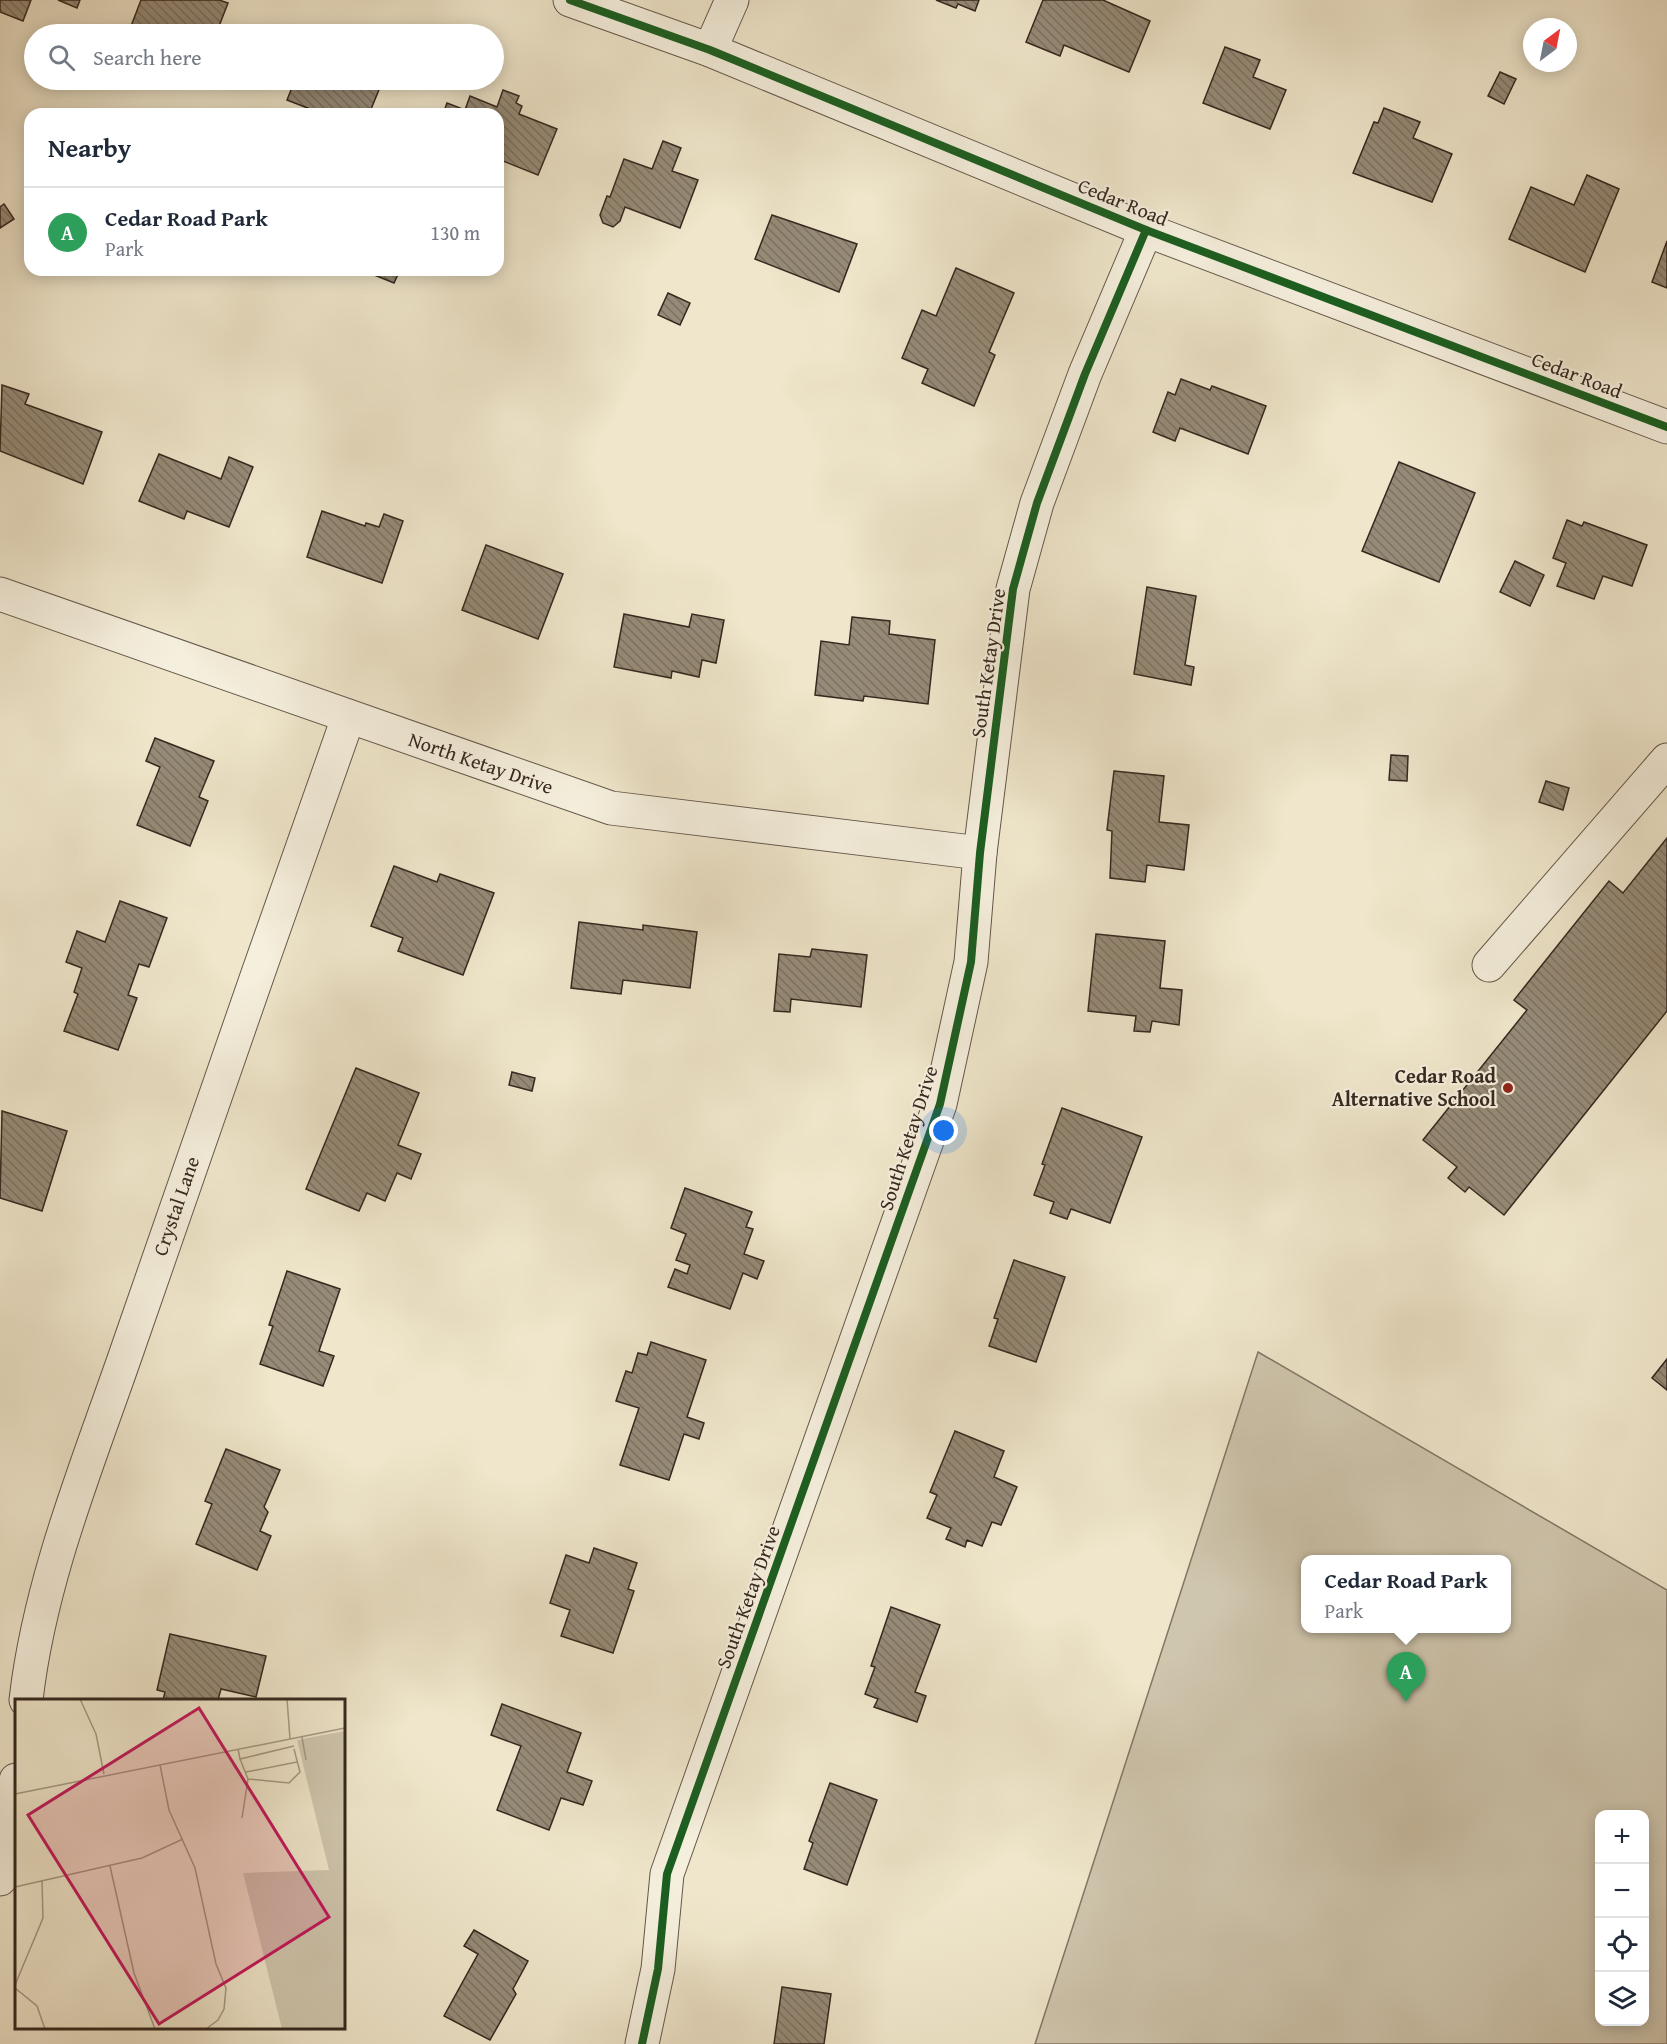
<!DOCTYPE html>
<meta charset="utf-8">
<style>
:root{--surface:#fff;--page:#f2f2f3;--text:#1f2937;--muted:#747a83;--line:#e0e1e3;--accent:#8f2418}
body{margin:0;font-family:"Gentium Book Plus",serif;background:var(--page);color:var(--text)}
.controls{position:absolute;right:18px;bottom:18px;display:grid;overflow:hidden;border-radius:12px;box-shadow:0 3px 15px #0003}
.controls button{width:54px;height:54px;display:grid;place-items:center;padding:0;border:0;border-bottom:2px solid var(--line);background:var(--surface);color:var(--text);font:30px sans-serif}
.compass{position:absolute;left:1523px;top:18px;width:54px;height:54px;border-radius:50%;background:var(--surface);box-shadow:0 3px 15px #0003;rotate:32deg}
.you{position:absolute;left:944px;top:1131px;width:21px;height:21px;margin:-15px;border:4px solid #fff;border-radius:50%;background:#1a73e8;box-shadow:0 0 0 9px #1a73e833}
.badge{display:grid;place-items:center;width:39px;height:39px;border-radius:50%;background:var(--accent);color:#fff;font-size:20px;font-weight:700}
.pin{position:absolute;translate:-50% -50px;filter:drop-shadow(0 2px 3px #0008)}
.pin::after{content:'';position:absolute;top:32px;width:21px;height:18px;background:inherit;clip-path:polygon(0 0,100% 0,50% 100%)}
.popup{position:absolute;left:1301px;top:1555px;width:210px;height:78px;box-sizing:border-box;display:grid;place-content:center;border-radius:12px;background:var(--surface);filter:drop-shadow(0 2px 4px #0005);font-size:20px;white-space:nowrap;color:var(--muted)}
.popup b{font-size:22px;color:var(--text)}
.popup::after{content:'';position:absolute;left:50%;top:100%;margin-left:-12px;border:12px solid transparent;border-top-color:var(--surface)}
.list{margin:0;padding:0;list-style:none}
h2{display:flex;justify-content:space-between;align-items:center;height:78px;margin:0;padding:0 24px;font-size:26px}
h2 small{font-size:20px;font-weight:400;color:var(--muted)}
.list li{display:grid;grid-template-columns:39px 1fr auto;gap:18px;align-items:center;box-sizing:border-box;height:90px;padding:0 24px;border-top:2px solid var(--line)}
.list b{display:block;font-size:22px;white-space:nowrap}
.list p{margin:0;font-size:20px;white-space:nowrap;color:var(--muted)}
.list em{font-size:20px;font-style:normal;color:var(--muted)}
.icon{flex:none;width:33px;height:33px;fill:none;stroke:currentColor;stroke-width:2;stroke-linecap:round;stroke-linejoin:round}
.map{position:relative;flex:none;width:1667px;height:2044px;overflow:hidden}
.search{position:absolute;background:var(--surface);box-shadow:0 3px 15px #0003;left:24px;top:24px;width:480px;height:66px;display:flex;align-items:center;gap:15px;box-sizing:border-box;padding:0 21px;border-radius:33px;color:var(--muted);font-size:22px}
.panel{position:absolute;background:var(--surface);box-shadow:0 3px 15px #0003;left:24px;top:108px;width:480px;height:168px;border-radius:18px}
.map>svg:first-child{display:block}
.park{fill:#cfc6ae;stroke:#827766;stroke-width:1.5;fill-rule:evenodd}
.building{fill:url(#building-back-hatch);stroke:#35281f;stroke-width:1.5}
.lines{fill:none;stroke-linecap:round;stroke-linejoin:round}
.minor-casing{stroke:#64584a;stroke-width:35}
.minor{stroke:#f5efdd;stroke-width:33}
.cycleway-casing{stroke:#f5efdd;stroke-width:11}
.cycleway{stroke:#1b5e20;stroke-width:8}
.poi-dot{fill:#8f2418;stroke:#f5efdd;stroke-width:2}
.labels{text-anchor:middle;stroke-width:4.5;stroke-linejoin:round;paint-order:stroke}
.street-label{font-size:20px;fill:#35281f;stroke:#f5efdd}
.poi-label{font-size:20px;font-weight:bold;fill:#35281f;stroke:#f5efdd;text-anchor:end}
.inset-road{fill:none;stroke:#a59a86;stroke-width:1.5}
.view{fill:#c2185b;fill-opacity:0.15;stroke:#c2185b;stroke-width:3}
.inset-edge{fill:none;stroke:#35281f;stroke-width:3}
</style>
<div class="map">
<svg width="1667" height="2044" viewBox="0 0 1667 2044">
<defs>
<pattern id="building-back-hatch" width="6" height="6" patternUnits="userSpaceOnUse" patternTransform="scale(1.5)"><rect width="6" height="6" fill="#968b78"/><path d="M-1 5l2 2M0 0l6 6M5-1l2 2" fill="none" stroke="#7b7262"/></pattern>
</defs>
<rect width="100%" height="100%" fill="#efe6cb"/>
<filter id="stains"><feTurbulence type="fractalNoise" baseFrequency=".00333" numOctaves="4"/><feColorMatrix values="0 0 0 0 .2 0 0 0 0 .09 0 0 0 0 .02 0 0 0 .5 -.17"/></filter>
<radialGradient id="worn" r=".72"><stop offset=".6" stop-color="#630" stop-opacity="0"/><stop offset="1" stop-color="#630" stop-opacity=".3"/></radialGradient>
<path class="park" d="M1258,1352L1667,1590V2044H1035ZM1306,1560H1506V1628H1306ZM1600,1814H1644V2022H1600Z"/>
<g class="building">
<path d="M0,0H31L23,21L0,12Z"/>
<path d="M58,0H80L77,8Z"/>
<path d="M141,0H219L228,3L216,34H128Z"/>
<path d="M936,0H979L975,11L958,4L956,8Z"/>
<path d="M1043,0H1103L1150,21L1129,72L1064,45L1060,56L1026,42Z"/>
<path d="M1225,47L1260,60L1253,77L1286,90L1270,129L1203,103Z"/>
<path d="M1500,72L1516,79L1504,104L1488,96Z"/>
<path d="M295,80H383L369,114H323L287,100Z"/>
<path d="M503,90L519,96L516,103L522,106L519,114L557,129L538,175L498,159V114H443L447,103L465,110L470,96L497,107Z"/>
<path d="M1384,108L1420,122L1413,138L1452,154L1432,202L1353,173L1374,122L1378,123Z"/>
<path d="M663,141L681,148L672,171L698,180L680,228L625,207L620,221L613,227L603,223L600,215L607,196L610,197L624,159L652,169Z"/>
<path d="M1587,175L1619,189L1585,272L1509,239L1531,187L1574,205Z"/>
<path d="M4,204L14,219L0,228V207Z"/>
<path d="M772,215L857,244L839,292L755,259Z"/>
<path d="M1667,241V288L1652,282Z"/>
<path d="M956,268L1014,293L989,352L995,355L974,406L922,383L928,369L902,358L922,310L936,316Z"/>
<path d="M374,270H400L394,283L372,274Z"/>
<path d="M668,293L690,303L680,325L658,315Z"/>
<path d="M1181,379L1210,390L1212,386L1266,406L1248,454L1180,428L1175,441L1153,432L1168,392L1175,395Z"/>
<path d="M2,385L29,394L25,404L102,432L83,484L0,451Z"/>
<path d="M159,454L221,479L229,457L253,467L229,527L187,511L184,519L139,501Z"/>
<path d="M1399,462L1475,493L1439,582L1362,551Z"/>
<path d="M322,511L365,526L366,523L379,527L384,514L403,521L382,583L307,557Z"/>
<path d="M1567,520L1582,526L1584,522L1647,545L1632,586L1603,576L1594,599L1557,586L1566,563L1553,558Z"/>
<path d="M486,545L563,574L538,639L462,610Z"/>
<path d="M1515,561L1544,575L1530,606L1500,592Z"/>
<path d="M1147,587L1196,596L1185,665L1194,667L1191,685L1134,674Z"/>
<path d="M624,614L689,627L692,614L724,620L716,663L702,660L699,677L672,671L671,678L614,667Z"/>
<path d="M852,617L890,621L889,634L935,640L928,704L864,696L863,701L815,695L821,641L849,645Z"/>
<path d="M155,738L214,761L199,797L208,801L190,846L137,825L160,767L146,761Z"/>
<path d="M1391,755L1408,756L1407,781L1389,780Z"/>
<path d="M1114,771L1164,776L1159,822L1189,825L1184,870L1147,865L1145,882L1110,878L1112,831L1107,830Z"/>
<path d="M1546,781L1569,788L1563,810L1539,802Z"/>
<path d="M1667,838V1011L1504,1215L1469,1187L1465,1192L1448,1178L1457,1167L1423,1140L1527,1010L1514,1000L1609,881L1623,893Z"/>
<path d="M394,866L437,882L440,874L494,893L463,975L398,951L403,938L371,926Z"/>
<path d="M120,901L167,918L149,967L139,964L128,995L137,998L118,1050L64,1031L78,994L74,992L82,968L66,962L77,931L105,942Z"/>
<path d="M579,922L643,930V925L697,932L690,988L623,980L621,994L571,988Z"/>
<path d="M1096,934L1165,941L1160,988L1182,990L1179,1025L1152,1021L1150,1032L1134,1031L1136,1016L1088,1011Z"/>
<path d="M812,949L867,955L861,1007L791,999L790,1012L774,1011L779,954L810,957Z"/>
<path d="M356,1068L419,1093L398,1145L421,1154L411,1179L397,1173L385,1201L367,1193L359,1211L306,1189Z"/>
<path d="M512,1072L535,1078L532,1091L509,1085Z"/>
<path d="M1062,1108L1142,1137L1110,1223L1071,1209L1067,1219L1050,1213L1054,1202L1034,1195L1045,1165L1042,1164Z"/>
<path d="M2,1111L67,1131L42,1211L0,1198Z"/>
<path d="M685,1188L752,1212L746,1227L753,1229L744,1254L764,1261L757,1279L743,1273L730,1309L668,1287L675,1269L687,1274L690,1265L676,1260L686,1234L671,1228Z"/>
<path d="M1014,1260L1065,1277L1036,1362L989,1346L998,1319L994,1318Z"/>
<path d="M287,1271L340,1289L319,1351L334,1356L323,1386L260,1364L273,1326L269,1325Z"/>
<path d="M651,1342L706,1360L687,1417L704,1423L699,1439L684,1434L669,1480L620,1465L639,1408L616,1401L626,1371L632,1373L638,1353L647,1355Z"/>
<path d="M1667,1359V1390L1652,1378Z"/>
<path d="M955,1431L1004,1451L994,1477L1017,1487L1001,1525L992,1522L982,1546L967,1540L965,1547L946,1539L951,1528L927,1518L937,1495L930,1492Z"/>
<path d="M226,1449L280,1470L264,1507L268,1512L260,1531L271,1536L257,1570L196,1544L212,1504L205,1501Z"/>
<path d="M594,1548L637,1563L628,1589L634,1591L613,1653L561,1636L570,1610L550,1603L566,1555L589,1563Z"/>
<path d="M891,1607L940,1625L915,1692L926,1696L917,1722L874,1707L878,1699L865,1694L875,1667L871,1666Z"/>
<path d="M170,1634L266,1656L256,1697L221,1689L218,1700H163L165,1692L157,1690Z"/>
<path d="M502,1704L581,1733L567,1772L592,1781L583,1805L561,1798L549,1830L497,1810L521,1746L491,1735Z"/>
<path d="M830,1783L877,1800L847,1885L804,1869L813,1843L809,1841Z"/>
<path d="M474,1930L528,1961L513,1989L516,1994L490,2040L444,2016L478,1954L464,1946Z"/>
<path d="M782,1987L831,1994L824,2044H774Z"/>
</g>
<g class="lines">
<g class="minor-casing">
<g id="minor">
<path d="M570,0L710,50L1146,230L1667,427"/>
<path d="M710,50L732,0"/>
<path d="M0,594L611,808L980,853"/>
<path d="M1489,965L1667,760"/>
<path d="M26,1700C40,1577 90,1459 130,1342C201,1133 275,926 348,718"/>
<path d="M0,1879L16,1780"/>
<path d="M642,2044L658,1969L667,1874L940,1104L971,962L980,853L1013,589L1037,503L1085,374L1146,230"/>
</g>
</g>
<use href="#minor" class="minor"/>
<g class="cycleway-casing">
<g id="cycleway">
<path d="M570,0L710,50L1146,230L1667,427"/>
<path d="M642,2044L658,1969L667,1874L940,1104L971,962L980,853L1013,589L1037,503L1085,374L1146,230"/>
</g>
</g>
<use href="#cycleway" class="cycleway"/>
</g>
<circle class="poi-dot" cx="1508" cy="1088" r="6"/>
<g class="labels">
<g class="street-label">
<text transform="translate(1123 202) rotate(22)" y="7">Cedar Road</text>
<text transform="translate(1577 375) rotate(21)" y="7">Cedar Road</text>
<text transform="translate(988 663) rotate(-82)" y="7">South Ketay Drive</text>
<text transform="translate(481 763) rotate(19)" y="7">North Ketay Drive</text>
<text transform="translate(908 1138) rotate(-72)" y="7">South Ketay Drive</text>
<text transform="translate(176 1206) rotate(-71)" y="7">Crystal Lane</text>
<text transform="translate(748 1597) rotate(-70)" y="7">South Ketay Drive</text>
</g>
<g class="poi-label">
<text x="1496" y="1083">Cedar Road<tspan x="1496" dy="23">Alternative School</tspan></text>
</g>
</g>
<g transform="translate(15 1699)">
<rect width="330" height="330" fill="#efe6cb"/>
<path d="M330,32V330H267L228,174L314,171L282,41Z" fill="#cfc6ae"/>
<path class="inset-road" d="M65,0L81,35L89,75M272,0L275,40M287,38L291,61M223,50L225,60L279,47M225,60L233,80L274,84L285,73L279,50M145,66L154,111L180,169L201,265L211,289L209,310L203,321L191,330M231,73L282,63M0,95L330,29M227,119L233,80M95,167L119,274L140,330M0,188L127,159L168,140M0,286L28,219L27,182M0,289L22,307L30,330"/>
<path class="view" d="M184,9L314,218L144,325L13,116Z"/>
<rect width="330" height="330" class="inset-edge"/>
</g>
<rect width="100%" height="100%" filter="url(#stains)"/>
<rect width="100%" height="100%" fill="url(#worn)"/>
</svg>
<div class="controls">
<button>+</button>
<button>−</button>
<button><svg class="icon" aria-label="locate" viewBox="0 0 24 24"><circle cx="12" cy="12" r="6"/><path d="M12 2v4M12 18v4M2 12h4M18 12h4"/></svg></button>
<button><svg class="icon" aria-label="layers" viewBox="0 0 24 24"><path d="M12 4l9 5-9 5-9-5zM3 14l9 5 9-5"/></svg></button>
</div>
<svg class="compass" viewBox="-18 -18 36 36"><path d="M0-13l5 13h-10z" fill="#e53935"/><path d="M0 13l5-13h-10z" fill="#747a83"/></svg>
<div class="you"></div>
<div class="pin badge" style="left:1406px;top:1702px;background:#2e9e5b">A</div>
<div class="popup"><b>Cedar Road Park</b>Park</div>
<div class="search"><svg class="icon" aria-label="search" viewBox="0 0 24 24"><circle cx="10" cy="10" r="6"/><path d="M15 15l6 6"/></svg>Search here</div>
<section class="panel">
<h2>Nearby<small></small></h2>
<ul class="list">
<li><span class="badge" style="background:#2e9e5b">A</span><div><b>Cedar Road Park</b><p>Park</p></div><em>130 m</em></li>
</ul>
</section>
</div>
